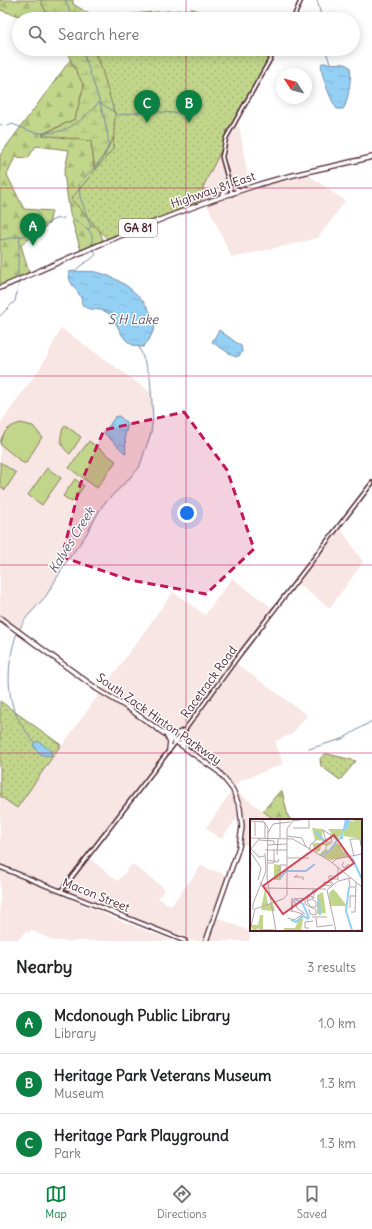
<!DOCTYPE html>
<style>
:root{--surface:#fff;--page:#f6f6f6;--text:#202124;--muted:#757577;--line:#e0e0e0;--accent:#0b8043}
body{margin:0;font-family:Delius,sans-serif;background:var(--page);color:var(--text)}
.compass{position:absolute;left:276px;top:68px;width:36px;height:36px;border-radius:50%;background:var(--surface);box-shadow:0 2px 10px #0003;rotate:306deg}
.you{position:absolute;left:187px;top:513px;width:14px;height:14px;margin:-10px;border:3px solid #fff;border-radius:50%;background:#1a73e8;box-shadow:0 0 0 6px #1a73e833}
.badge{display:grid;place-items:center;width:26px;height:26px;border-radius:50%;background:var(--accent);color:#fff;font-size:13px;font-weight:700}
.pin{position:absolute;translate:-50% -33px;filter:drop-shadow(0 1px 2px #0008)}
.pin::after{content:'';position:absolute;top:21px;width:14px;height:12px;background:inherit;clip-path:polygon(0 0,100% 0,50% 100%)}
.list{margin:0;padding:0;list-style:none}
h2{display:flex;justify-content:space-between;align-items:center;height:52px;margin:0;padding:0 16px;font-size:17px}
h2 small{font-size:13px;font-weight:400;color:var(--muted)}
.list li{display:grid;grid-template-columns:26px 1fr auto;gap:12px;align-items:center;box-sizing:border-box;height:60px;padding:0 16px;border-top:1px solid var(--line)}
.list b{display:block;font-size:15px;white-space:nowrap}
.list p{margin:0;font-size:13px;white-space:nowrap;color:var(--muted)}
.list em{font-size:13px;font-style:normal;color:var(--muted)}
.icon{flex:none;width:22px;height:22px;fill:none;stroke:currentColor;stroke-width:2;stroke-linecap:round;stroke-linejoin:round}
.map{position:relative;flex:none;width:372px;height:941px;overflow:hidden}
.search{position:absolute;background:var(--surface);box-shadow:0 2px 10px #0003;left:12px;right:12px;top:12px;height:44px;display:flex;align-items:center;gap:10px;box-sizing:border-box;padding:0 14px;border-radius:22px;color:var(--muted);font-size:15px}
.sheet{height:232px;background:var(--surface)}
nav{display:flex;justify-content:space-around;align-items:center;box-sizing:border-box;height:56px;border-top:1px solid var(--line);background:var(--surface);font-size:11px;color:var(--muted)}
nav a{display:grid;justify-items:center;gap:2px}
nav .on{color:var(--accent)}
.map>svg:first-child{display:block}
.built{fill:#f7e6e3}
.green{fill:#c1d68b;stroke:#867a5b}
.forest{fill:url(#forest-firs);stroke:#867a5b}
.wetland{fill:url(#wetland-marsh);stroke:#867a5b}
.park{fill:url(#park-dots);stroke:#867a5b}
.water{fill:url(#water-ripples);stroke:#7689a4}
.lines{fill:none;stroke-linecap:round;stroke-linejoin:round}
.stream{stroke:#7689a4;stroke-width:1}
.minor-casing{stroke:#4a1f2b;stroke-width:5.5}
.major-casing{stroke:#4a1f2b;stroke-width:6}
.minor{stroke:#fff;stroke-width:2.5}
.major{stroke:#fff;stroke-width:3.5}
.marked{fill:#c2185b;fill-opacity:0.2;stroke:#c2185b;stroke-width:3;stroke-dasharray:8 5;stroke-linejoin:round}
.grid{fill:none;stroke:#c2185b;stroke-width:1;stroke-opacity:0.55}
.labels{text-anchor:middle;stroke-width:3;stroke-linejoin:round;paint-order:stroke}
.shield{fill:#fff;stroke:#80626b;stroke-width:1}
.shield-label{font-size:11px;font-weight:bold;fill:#4a1f2b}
.street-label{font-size:12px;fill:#4a1f2b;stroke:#fff}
.water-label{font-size:13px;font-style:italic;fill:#605467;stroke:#fff}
.inset-river{fill:none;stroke:#94d0f4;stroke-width:2}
.inset-road{fill:none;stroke:#b7a5aa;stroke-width:1}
.view{fill:#d1495b;fill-opacity:0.15;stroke:#d1495b;stroke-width:2}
.inset-edge{fill:none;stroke:#4a1f2b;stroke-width:2}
</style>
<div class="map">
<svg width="372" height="941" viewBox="0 0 372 941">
<defs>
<pattern id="forest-firs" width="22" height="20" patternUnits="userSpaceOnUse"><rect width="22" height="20" fill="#c1d68b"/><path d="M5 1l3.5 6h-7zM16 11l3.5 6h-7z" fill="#a7b778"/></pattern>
<pattern id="wetland-marsh" width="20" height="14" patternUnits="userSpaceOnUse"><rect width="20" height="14" fill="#c1d68b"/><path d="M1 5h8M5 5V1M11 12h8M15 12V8" fill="none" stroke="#a7b778"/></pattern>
<pattern id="park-dots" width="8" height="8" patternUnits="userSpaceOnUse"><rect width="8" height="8" fill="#c1d68b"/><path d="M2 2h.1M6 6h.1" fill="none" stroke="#a7b778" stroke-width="1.8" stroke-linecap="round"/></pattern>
<pattern id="water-ripples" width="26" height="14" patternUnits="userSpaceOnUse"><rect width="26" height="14" fill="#94d0f4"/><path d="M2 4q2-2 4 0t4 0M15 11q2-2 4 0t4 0" fill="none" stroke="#81b2d1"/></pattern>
</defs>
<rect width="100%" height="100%" fill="#fff"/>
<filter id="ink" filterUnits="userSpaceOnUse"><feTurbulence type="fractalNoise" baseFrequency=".025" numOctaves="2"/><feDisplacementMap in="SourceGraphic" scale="8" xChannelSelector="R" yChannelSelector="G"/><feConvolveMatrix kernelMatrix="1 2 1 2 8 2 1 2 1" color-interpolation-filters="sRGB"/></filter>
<g filter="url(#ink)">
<g class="built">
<path d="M238,117L249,185L306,173L345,201L318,238L232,258L206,202L182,212Z"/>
<path d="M61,328L152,393L153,417L151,433L139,468L129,481L105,503L86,535L65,564L46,596L26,618L18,631L0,618V424L44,362Z"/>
<path d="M339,526L363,562L330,608L296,583Z"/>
<path d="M232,578L275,610L235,663L307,715L292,734L275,741L283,764L239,781L235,787L177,739L87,857L118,881L132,864L165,889L158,898L171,906L201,866L230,876L214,916L249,931L250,938L248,941H191L0,864V796L17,808L173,592L205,615Z"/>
<path d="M233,789L276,820H251V846L242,844L244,822L241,813L221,839L206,828Z"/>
<path d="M0,869L121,921L173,941H54L31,930L28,933L26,931L16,941H0Z"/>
</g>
<g class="green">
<path d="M21,423L33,426L42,437L26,463H23L0,444C2,432 9,426 21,423Z"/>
<path d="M65,425L81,437L70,454C60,447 58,436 65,425Z"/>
<path d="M89,441L116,461L97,488L69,468Z"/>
<path d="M0,462L16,473L5,490L0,486Z"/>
<path d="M47,468L61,478L42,505L28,495Z"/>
<path d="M75,479L84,486L72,502L63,496Z"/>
</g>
<g class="forest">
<path d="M0,0H42L41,2L50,19H29L0,10Z"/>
<path d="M144,13L147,19H94V17Z"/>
<path d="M92,49H167L89,204L105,245L82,254L70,214L64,174L69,150L36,146L28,158L15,157L7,175L24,209L52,211L49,224L21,245L30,277L3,288L0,286V155L71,59L84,86L75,119L42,134L91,141L95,170L114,89Z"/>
<path d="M280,791H282L288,816L291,820H275L263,811Z"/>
</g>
<g class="wetland">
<path d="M42,0H73V4L94,17V19H50L41,2Z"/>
<path d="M65,49H92L114,89L122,123L95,170L91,141L42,135L75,119L84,86Z"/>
</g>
<g class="park">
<path d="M193,9L221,19H122L146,17L144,13Z"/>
<path d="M96,49H277L237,118L203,187V199L109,241L71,199L113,149L115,115Z"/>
<path d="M0,701L61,745L17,808L0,796Z"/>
<path d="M324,754H328L356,761L340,780L321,766L320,759Z"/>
</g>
<g class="water">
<path d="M322,63L345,64L350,67C352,75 348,104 343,109H337C332,103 318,69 322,63Z"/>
<path d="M74,271C81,272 89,271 96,272C121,277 152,301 155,327L149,340L143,347C120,347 120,323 109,314C101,307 92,312 83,306C81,303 82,299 80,296C76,287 68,284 69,272Z"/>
<path d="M219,330L241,346L242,352L239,356L235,357L212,342Z"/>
<path d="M119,416L128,424L125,435L126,454L104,433L115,417Z"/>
<path d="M38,741L50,750L52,755C43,758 36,752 33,744Z"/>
</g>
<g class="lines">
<g class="stream">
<path d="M66,0L72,19"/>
<path d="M317,0L322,19"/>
<path d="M82,49C88,68 112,131 108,148C103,162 87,172 79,184L80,197L91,227L88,229"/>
<path d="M325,49L330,63"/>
<path d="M99,102L119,115L147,111L175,113L187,105"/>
<path d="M0,124L2,125"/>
<path d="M8,126L12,124C19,126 26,130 33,132C62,137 80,124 98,103"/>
<path d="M72,218L88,229L92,235V246"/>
<path d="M0,240L23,236L55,219L64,218"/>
<path d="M75,272C78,264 91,262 96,254L94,250"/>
<path d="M18,278V260L20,236"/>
<path d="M0,316L15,301L19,282"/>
<path d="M19,630L26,618L46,596L65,564L86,535L102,506L139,468L151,433L153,417L150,376L139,347"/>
<path d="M17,633C9,654 6,684 13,707C17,719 26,732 34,742"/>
<path d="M309,749L342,739L372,721"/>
</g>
<g class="minor-casing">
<g id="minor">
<path d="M293,19L301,0"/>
<path d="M230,186L240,190"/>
<path d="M232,194L222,157L226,138L276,49"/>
<path d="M221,196L227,190L228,186"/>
<path d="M184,731L240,654L372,483"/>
<path d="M61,891L181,735"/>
</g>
</g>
<g class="major-casing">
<g id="major">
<path d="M0,288C84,251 167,214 254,186C293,173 333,167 372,157"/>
<path d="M0,618L97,689L128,708L219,772L233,790L240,808L242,827L239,847L206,941"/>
<path d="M167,734L175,735L185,730"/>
<path d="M181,735L182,742L186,747"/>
<path d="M167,737L170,741L169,750"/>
<path d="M0,867L185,941"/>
</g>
</g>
<use href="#minor" class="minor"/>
<use href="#major" class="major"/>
</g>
</g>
<path class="marked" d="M184,412L227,470L254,549L206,594L130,580L62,557L80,485L104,430Z"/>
<path class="grid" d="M186,0V19M186,49V941M0,188H372M0,376H372M0,565H372M0,753H372"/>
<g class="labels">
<rect class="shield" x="119" y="219" width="38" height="18" rx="3"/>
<g class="shield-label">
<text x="138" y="232">GA 81</text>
</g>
<g class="street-label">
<text transform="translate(213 190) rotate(-19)" y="4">Highway 81 East</text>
<text transform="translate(209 682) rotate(-54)" y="4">Racetrack Road</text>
<text transform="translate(159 719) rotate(35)" y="4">South Zack Hinton Parkway</text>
<text transform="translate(96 895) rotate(22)" y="4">Macon Street</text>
</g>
<g class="water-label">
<text x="133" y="324">S H Lake</text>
<text transform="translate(71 540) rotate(-58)" y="5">Kalves Creek</text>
</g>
</g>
<g transform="translate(250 819)">
<rect width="112" height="112" fill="#fff"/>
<path d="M101,0H111L112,28L111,20L94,17L93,12L98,9L100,3H105ZM62,9L73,10L72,17L75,22L65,21ZM78,10H93L92,15L85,21ZM62,24H83L77,27V32L81,31L86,24L91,27L89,33L71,37L69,36L76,29L75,26H71L70,32L65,33ZM15,69L18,85L23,84L25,92L11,91ZM83,70L87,74L97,87H80L79,74ZM73,73L76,94L67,95V76ZM10,96H13V110H24V112H11L7,109V112H3L1,106H8ZM51,96L53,101L51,112H34V109H45Z" fill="#c1d68b"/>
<path d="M88,24L97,38L81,41L72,37L73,32H79ZM24,45L31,46V61H24Z" fill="#c1d68b"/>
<path d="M95,0L105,3H100L98,9L94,12L93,20L87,21L92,15Z" fill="#94d0f4"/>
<path class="inset-river" d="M65,12L74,22M71,36L80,31L88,20M102,39L112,60M30,59L36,52H56L65,45M99,68L96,92L102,111M45,80L53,85L59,99M69,80L70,96M41,101L46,103L53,97L59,100"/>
<path class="inset-road" d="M11,0L15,5V20M0,2L13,3M43,2L56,0M14,3L18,9L17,59L26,112M43,9H59V0M73,11L81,16L82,23H76ZM18,14L23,5L40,3M5,17V3M37,17L52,19L56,28M0,19L43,20L80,42L112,68M30,19V0M100,20L104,37M100,20H110L111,27M9,21L24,22V26M90,23L98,39M17,26L37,25M1,30L9,38L15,37M0,31L10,19M15,31H37M59,31L61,25L66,21M0,32L11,49L8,61M15,34L16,52M27,36L28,20M37,39H59M17,41L28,43L29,40M94,43L92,46L94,49L99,45M17,44H24V31M82,44L86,40L112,35M27,52L30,51V46H37M48,56L44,58H53V61M83,57H79V60H88M99,60L100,68H105M0,61L1,43M88,61V48M10,63L14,69L76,70M74,66L80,67L83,64L74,63V66M77,71L86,112M77,71L88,62L101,59M55,79V85L66,91V96L60,95L59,90M43,80L59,79L64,70M62,80L66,83V88H61L57,83L58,76L65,79M44,81L47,89L55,95M57,82L62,80L66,72M100,89V77H105M3,91V85L16,52M41,93L42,79M42,93L43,81M101,93H105L106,63M62,98H77M38,99L44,101L53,95L43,92M66,99L67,108L83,106M59,109H55V103L63,102M0,112L5,90L33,80L37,76V10L44,0M95,112L112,111"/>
<path class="view" d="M84,16L104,44L33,95L13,67Z"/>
<rect width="112" height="112" class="inset-edge"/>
</g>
</svg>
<svg class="compass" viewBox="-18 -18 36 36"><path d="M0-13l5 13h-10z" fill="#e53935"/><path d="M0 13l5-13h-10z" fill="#757577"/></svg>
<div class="you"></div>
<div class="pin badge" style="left:33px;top:246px">A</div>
<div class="pin badge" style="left:189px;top:123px">B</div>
<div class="pin badge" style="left:147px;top:123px">C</div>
<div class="search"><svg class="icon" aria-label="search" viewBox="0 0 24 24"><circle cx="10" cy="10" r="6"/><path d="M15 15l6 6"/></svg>Search here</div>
</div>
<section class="sheet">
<h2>Nearby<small>3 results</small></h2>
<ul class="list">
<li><span class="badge">A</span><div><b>Mcdonough Public Library</b><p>Library</p></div><em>1.0 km</em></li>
<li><span class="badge">B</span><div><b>Heritage Park Veterans Museum</b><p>Museum</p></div><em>1.3 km</em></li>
<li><span class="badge">C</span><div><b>Heritage Park Playground</b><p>Park</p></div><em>1.3 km</em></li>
</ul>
</section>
<nav>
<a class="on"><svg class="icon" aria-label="map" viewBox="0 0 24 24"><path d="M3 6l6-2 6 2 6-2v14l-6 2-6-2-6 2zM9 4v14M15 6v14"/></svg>Map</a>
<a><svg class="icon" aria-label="directions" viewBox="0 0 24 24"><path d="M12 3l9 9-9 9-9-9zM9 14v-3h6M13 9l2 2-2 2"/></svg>Directions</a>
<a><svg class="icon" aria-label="saved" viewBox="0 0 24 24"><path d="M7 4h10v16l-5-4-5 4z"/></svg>Saved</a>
</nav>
